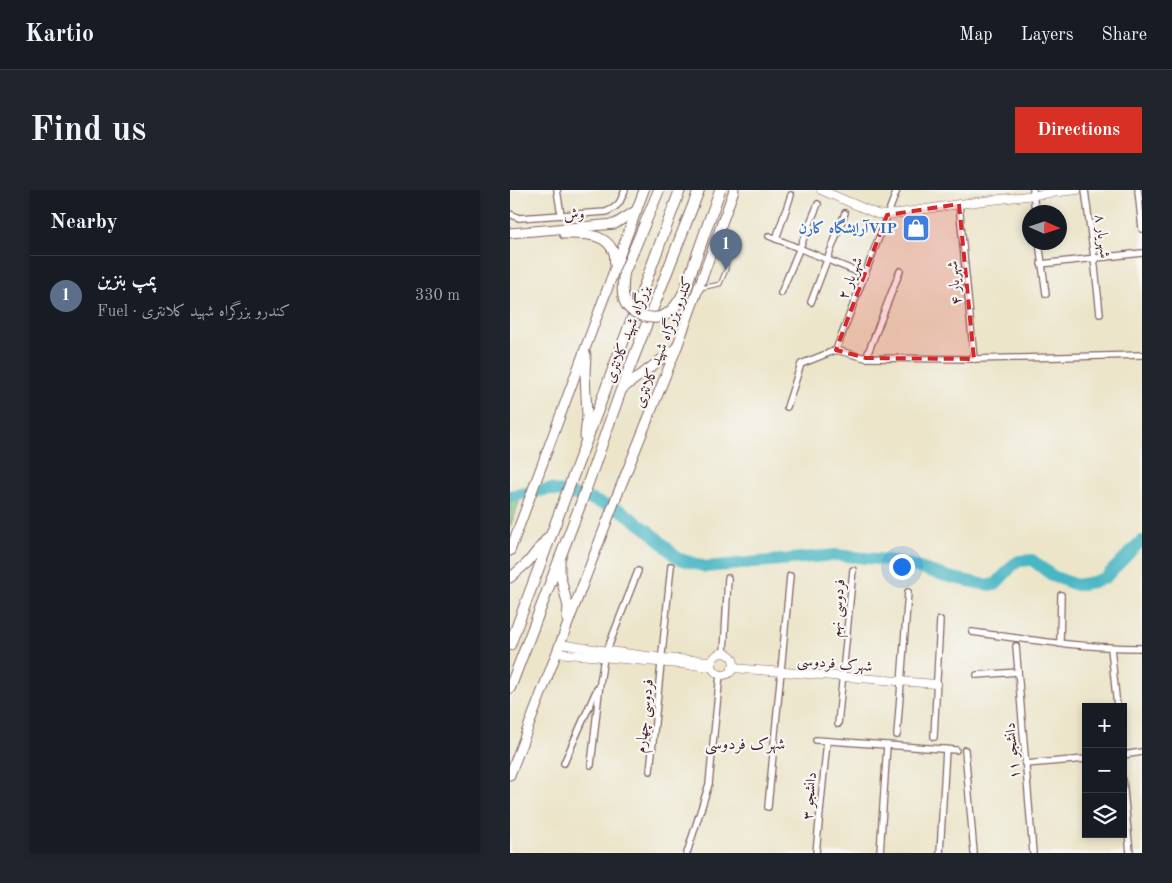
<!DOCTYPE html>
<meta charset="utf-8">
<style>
:root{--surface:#171b24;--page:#20242c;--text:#f1f3f6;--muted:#9ea1a6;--line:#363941;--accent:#d93025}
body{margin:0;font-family:"Old Standard TT",Amiri,serif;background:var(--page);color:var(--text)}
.controls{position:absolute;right:15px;bottom:15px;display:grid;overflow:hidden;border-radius:0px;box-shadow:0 2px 8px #0003}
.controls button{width:45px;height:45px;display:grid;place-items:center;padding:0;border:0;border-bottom:1px solid var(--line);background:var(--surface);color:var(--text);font:25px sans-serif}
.compass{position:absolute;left:512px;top:15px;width:45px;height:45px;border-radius:50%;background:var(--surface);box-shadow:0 2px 8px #0003;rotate:93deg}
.you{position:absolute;left:391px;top:376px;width:18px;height:18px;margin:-12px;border:4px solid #fff;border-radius:50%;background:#1a73e8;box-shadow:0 0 0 8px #1a73e833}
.badge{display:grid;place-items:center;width:32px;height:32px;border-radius:50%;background:var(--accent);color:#fff;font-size:16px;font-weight:700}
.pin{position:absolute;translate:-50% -41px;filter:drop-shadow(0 1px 2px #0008)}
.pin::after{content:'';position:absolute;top:26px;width:18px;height:15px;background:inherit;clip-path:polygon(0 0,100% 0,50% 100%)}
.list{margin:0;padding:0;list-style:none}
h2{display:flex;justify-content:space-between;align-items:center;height:65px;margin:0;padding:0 20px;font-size:21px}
h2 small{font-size:16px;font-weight:400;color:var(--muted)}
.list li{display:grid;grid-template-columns:32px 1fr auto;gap:15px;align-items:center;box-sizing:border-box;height:80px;padding:0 20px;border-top:1px solid var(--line)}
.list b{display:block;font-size:19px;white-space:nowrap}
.list p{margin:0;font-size:16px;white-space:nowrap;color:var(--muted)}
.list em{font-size:16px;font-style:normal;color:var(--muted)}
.icon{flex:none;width:28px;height:28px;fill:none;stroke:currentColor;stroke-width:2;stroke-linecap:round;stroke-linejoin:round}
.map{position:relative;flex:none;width:632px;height:663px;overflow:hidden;border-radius:0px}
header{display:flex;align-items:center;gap:30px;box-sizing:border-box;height:70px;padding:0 25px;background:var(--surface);border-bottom:1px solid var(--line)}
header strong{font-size:24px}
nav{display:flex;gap:28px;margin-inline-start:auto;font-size:18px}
.intro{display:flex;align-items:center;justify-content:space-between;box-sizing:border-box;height:120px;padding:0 30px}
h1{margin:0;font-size:35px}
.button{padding:12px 22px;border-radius:0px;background:var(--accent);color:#fff;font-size:18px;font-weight:700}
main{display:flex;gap:30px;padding:0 30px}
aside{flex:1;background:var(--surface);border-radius:0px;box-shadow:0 2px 8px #0003}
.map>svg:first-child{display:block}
.green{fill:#88ce88;stroke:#69765a}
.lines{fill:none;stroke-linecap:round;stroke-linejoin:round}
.river{stroke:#48b6c3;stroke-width:12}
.service-casing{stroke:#836463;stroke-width:5}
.minor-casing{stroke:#836463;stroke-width:8}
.tertiary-casing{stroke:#836463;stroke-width:9}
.secondary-casing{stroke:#836463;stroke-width:11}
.trunk-casing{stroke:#836463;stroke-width:12}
.service{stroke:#fff;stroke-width:3}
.minor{stroke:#fff;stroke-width:5.5}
.tertiary{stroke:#fff;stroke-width:8}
.secondary{stroke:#fff;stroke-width:9}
.trunk{stroke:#fff;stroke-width:10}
.trunk-bridge-casing{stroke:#836463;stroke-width:12;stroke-linecap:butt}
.trunk-bridge{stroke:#fff;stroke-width:10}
.marked{fill:#d62828;fill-opacity:0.2;stroke:#d62828;stroke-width:4;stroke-dasharray:10 6;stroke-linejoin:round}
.labels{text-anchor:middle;stroke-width:4.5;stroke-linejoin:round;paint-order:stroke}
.street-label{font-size:15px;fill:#4a1f2b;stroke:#f6f6f2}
.shop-label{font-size:15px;font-weight:bold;fill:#366cbe;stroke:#f6f6f2;text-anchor:end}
.neighbourhood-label{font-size:16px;fill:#4a1f2b;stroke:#f6f6f2}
</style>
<header>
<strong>Kartio</strong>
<nav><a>Map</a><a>Layers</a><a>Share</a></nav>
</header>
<div class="intro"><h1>Find us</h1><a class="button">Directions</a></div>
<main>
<aside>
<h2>Nearby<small></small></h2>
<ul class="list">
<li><span class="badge" style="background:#5c6f8a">1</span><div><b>پمپ بنزین</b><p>Fuel · کندرو بزرگراه شهید کلانتری</p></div><em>330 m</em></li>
</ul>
</aside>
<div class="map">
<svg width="632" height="663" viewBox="0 0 632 663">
<rect width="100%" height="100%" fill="#f6f6f2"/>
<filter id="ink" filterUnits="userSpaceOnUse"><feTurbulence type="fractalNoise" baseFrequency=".02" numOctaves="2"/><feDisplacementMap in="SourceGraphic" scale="10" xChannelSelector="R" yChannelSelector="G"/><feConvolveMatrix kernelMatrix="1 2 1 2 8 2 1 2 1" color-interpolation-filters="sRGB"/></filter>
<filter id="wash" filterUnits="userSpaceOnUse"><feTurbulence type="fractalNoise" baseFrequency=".0096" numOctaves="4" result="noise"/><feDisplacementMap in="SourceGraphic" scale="20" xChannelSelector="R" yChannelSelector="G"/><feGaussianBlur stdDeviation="1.12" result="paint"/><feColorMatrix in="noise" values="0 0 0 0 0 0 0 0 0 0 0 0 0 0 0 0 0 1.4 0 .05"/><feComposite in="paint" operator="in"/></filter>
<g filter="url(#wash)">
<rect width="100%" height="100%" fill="#ece5ca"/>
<path class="green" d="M10,309L0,337V310Z"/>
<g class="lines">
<path class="river" d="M0,306L40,299L77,308L112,321L143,344L167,368L196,377L325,365L387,371L439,387L472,394L485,395L503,375L509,371L522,370L543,386L566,395L583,392L595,388L627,355L632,351"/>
</g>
</g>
<g filter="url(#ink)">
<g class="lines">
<g class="service-casing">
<path id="service" d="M191,98L210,94L216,80L217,69L209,68L205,62"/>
</g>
<g class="minor-casing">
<g id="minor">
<path d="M47,0L51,25"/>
<path d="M523,0L525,22"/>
<path d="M575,0L584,68L590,124"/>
<path d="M628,0L632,39"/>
<path d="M449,14L464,169"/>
<path d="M0,24L9,28L96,22C109,16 110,13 115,0"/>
<path d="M259,46L355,85"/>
<path d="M266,49L281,5"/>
<path d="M529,52L536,104"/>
<path d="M531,74L632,63"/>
<path d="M271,103L308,14"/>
<path d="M301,112L335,23"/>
<path d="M326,160L387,0"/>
<path d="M356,168L390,81"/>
<path d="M277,217L291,174L326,160L356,168L464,169L632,165"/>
<path d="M462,442C518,450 575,458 632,458"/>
<path d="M550,454L551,405"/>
<path d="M506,456L523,663"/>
<path d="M601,458L607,517"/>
<path d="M214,462L218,388"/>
<path d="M467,485L508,482"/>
<path d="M328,534L343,380"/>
<path d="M387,545L398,402"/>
<path d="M424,547L430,430"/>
<path d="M306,550L446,560"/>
<path d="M455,560L464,663"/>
<path d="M613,565L632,562"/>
<path d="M54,573L87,499"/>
<path d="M515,574L576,569"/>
<path d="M81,575L90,493L94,468L128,381"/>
<path d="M140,581L161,376"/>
<path d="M613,590L620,663"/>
<path d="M258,617L280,386"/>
<path d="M177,663L199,594L210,484"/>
<path d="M306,663L317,551"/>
<path d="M370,663L377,555"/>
<path d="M430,663L436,559"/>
</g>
</g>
<g class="tertiary-casing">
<g id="tertiary">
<path d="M311,0L367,24L377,25L449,14L567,0"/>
<path d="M50,454L69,457L152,468L202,471"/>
<path d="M47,463L202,477"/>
<circle cx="213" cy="474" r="11"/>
<path d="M222,478L426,494"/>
</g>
</g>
<g class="secondary-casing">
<g id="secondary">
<path d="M0,43L105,34L127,20"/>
<path d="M54,44C72,44 96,42 104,63C105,66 104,71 105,75"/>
<path d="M111,200L166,158"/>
<path d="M75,247L77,226L75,184L76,165"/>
<path d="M0,361L134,0"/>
<path d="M50,370V384L58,417L57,429"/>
<path d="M0,388L18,372L38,347"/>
<path d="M0,585L104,313L167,157L224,0"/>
</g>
</g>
<g class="trunk-casing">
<g id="trunk">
<path d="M0,455L170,0"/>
<path d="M0,498L71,313L111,200L189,0"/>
</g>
</g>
<use href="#service" class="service"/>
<use href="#minor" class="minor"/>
<use href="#tertiary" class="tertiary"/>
<use href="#secondary" class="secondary"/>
<use href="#trunk" class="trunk"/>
<g class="trunk-bridge-casing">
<path id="trunk-bridge" d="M149,0L114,83C113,93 111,105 116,114C119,120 125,123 131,125C153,134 165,120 174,102L210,0"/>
</g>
<use href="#trunk-bridge" class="trunk-bridge"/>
</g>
</g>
<path class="marked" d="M449,14L464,169L356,168L326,160L377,25Z"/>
<defs>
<g id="shop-square" transform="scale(1.4375)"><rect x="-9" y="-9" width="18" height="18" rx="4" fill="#3f7fe0" stroke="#f6f6f2"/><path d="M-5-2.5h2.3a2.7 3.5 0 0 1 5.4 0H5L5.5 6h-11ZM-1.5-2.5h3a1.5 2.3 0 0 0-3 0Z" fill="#fff"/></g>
</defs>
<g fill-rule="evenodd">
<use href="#shop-square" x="406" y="38"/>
</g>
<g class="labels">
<g class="street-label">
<text transform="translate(64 24) rotate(-5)" y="5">وش</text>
<text transform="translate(593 46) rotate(83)" y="5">شهریار ۸</text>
<text transform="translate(340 88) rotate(-69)" y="5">۲ شهریار</text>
<text transform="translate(444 93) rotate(-96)" y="5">شهریار ۴</text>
<text transform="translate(117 144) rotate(-69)" y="5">بزرگراه شهید کلانتری</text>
<text transform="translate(153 152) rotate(-69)" y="5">کندرو بزرگراه شهید کلانتری</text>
<text transform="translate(327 418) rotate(-85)" y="5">فردوسی نهم</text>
<text transform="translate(325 473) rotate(5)" y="5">شهرک فردوسی</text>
<text transform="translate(134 526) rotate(-84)" y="5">فردوسی چهارم</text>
<text transform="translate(502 561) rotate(-95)" y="5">دانشجو ۱۱</text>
<text transform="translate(299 606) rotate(-85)" y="5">دانشجو ۳</text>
</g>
<g class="shop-label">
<text x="387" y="43">آرایشگاه کارنVIP</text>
</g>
<g class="neighbourhood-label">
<text x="235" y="559">شهرک فردوسی</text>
</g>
</g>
</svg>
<div class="controls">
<button>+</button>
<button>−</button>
<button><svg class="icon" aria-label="layers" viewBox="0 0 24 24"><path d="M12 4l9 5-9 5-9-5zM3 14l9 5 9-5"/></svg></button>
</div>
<svg class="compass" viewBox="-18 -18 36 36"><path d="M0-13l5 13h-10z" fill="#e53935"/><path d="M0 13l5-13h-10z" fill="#9ea1a6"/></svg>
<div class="you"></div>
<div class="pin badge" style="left:216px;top:80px;background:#5c6f8a">1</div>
</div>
</main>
